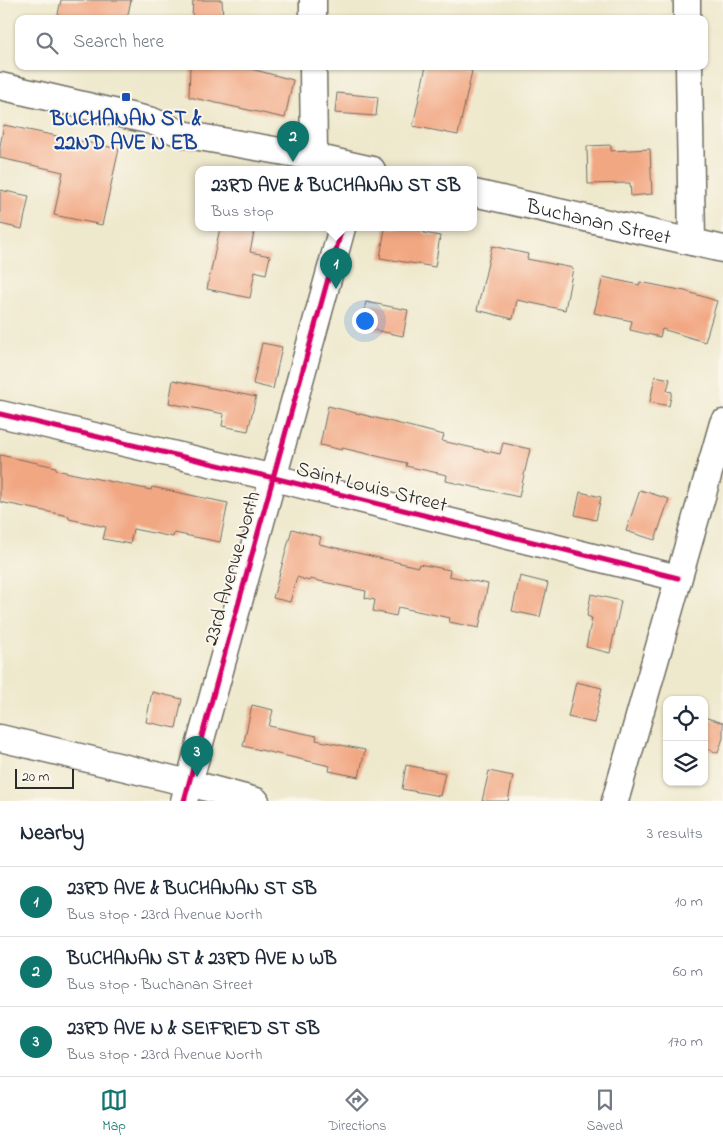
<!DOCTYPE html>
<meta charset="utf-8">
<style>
:root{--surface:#fff;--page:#f6f6f7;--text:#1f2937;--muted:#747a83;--line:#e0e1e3;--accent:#0f766e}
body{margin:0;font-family:"Indie Flower",sans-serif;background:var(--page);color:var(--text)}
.controls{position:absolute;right:15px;bottom:15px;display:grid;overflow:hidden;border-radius:10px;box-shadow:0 1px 4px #0004}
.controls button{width:45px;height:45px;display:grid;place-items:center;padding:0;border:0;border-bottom:1px solid var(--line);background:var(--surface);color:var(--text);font:25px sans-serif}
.scale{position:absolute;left:15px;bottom:12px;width:59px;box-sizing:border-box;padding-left:5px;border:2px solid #2b2b2b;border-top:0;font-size:14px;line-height:18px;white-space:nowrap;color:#2b2b2b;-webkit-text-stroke:4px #fbf7ec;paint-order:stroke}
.you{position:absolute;left:364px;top:320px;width:18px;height:18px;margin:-12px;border:4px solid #fff;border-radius:50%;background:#1a73e8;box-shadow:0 0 0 8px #1a73e833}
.badge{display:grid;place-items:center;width:32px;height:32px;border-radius:50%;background:var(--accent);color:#fff;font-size:16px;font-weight:700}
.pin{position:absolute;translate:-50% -41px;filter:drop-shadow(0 1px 2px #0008)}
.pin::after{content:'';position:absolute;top:26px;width:18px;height:15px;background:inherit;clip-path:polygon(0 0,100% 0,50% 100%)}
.popup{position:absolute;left:195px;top:166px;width:282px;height:65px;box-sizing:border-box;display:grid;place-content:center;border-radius:10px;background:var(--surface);filter:drop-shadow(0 1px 4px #0005);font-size:16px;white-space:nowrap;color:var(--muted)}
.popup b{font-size:19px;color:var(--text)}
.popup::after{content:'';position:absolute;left:50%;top:100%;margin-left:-10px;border:10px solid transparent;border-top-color:var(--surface)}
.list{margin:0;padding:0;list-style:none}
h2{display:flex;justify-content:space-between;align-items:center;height:65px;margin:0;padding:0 20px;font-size:21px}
h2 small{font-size:16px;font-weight:400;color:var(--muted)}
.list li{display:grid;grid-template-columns:32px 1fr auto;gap:15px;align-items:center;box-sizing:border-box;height:70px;padding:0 20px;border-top:1px solid var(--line)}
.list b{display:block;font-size:19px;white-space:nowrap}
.list p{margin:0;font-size:16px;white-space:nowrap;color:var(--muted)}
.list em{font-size:16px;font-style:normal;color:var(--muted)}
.icon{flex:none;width:28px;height:28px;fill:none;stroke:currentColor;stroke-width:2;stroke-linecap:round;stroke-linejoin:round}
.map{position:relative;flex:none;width:723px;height:801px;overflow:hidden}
.search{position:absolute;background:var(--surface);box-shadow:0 1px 4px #0004;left:15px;right:15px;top:15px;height:55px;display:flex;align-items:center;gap:12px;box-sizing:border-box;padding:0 18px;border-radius:10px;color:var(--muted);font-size:19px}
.sheet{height:275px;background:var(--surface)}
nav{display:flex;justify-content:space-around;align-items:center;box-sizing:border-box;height:70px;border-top:1px solid var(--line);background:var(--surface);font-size:14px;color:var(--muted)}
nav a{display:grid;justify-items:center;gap:2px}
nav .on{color:var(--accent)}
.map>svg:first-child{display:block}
.building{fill:#f2a783}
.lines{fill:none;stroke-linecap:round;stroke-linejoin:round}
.minor-casing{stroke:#6f6d63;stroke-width:29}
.minor{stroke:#fff;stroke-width:26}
.cycleway-casing{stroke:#fbf7ec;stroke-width:8}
.cycleway{stroke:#d6006c;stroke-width:5}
.transit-dot{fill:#1a4fb4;stroke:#fbf7ec;stroke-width:2}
.labels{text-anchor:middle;stroke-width:4;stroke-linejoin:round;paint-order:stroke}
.transit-label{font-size:21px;font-weight:bold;fill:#164399;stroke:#fbf7ec}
.street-label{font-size:21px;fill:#2b2b2b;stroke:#fbf7ec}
</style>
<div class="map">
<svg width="723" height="801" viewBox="0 0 723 801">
<rect width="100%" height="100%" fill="#fbf7ec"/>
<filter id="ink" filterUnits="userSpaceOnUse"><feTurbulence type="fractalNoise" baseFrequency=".02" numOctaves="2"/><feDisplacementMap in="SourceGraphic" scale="10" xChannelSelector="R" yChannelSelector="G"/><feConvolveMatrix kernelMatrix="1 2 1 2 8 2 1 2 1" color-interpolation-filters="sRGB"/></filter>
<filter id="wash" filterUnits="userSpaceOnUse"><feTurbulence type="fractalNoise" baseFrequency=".0096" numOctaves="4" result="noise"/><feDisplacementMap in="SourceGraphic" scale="20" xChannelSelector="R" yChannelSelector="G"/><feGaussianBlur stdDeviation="1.12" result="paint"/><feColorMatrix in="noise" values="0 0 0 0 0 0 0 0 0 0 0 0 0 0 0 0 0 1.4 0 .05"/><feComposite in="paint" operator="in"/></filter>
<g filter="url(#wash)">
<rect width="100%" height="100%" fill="#eee8cc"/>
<g id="blocks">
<g class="building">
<path d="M61,0H131L127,19H57Z"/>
<path d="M193,0H222L223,19H192Z"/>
<path d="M190,66H240L293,80L285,118L189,97Z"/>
<path d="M426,66H450L472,71L458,135L413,126Z"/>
<path d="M337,93L378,97L376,116L335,113Z"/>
<path d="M4,125L119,149L102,225L54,215L63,172L0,158V146Z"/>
<path d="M611,145V151L650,149L652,194L631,196L630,183L588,184L587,146Z"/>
<path d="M0,190L29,196L22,229L0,224Z"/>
<path d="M220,228H255L250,252L270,256L266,274L255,271L250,298L207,289Z"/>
<path d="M385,228H407L424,231V233L440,236L435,267L380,258Z"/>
<path d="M492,246L528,254L527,259L573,268L565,310L517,300L513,319L477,310Z"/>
<path d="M603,277L639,285L640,282L685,291L717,301L705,342L662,329L660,337L630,330L632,321L594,313Z"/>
<path d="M366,302L408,310L403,336L360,327Z"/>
<path d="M262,343L282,347L273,389L253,384Z"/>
<path d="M655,376L670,379L667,391L672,392L669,406L650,402Z"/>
<path d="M173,380L256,397L248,431L222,426L224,414L169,403Z"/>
<path d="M328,406L444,435L442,441L500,454L503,443L530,449L519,497L446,481L447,475L406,466L407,463L342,448V450L320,445Z"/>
<path d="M0,455L56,467V470L98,479L151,490L152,487L228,503L220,542L174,533L173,537L133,529L130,544L103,539L106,527L69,519V516L0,502Z"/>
<path d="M640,490L669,499L655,540L626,531Z"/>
<path d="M580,492L601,497L596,520L575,515Z"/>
<path d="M292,529L321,537L319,544L418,567L419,564L450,570L449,576L488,584L479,628L449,622L450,618L398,607L396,616L373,611L375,600L365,598L366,591L310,579L309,581L297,577L290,602L273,598Z"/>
<path d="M520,576L548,583L540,617L512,611Z"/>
<path d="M591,594L621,601L610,653L586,647L592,618L587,616Z"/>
<path d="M576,682L602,688L594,723L568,717Z"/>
<path d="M152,692L182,699L176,728L146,722Z"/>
<path d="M252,705L273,710L269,726L317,736L316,740L365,750L359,777L329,771L330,766L243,746Z"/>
<path d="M704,717L723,723V738L718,753L704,748Z"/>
<path d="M406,765L445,773L440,796L402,789Z"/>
<path d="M489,771L513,776L508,801H482Z"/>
</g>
</g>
</g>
<g filter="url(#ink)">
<use href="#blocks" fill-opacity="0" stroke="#6f6d63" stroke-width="1"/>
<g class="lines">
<g class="minor-casing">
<g id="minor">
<path d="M313,0V19"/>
<path d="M687,0V19"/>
<path d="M313,66L314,157"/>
<path d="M689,66L692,242"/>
<path d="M0,86L152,121L182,134L314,157L372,170"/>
<path id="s1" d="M474,193L723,249"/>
<path d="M0,414L274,478L678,578"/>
<path d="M0,738L189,783L256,801"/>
<path d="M184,801L342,228"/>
<path d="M615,801L723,423"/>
</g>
</g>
<use href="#minor" class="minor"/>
<g class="cycleway-casing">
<g id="cycleway">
<path d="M0,414L274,478L678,578"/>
<path d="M184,801L342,228"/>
</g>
</g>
<use href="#cycleway" class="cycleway"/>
</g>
</g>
<rect class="transit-dot" x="121" y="92" width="10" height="10" rx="2.5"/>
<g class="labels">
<g class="transit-label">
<text x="126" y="125">BUCHANAN ST &amp;<tspan x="126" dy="24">22ND AVE N EB</tspan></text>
</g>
<g class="street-label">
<text dy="7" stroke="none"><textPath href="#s1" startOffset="128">Buchanan Street</textPath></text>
<text transform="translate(372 486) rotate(14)" y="7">Saint Louis Street</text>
<text transform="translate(231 568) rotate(-74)" y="7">23rd Avenue North</text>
</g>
</g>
</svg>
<div class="controls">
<button><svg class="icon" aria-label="locate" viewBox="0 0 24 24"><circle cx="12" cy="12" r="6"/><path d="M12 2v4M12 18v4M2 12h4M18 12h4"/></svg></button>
<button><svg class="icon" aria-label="layers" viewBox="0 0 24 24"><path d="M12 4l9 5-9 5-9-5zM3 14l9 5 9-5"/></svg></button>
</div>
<div class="scale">20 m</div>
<div class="you"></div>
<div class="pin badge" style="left:336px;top:289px">1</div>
<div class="popup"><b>23RD AVE &amp; BUCHANAN ST SB</b>Bus stop</div>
<div class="pin badge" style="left:293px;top:162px">2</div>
<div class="pin badge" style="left:197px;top:777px">3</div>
<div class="search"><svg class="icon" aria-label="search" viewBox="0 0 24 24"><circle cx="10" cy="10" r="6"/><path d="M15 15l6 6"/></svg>Search here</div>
</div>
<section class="sheet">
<h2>Nearby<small>3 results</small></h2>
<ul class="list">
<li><span class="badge">1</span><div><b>23RD AVE &amp; BUCHANAN ST SB</b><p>Bus stop · 23rd Avenue North</p></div><em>10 m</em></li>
<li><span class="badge">2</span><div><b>BUCHANAN ST &amp; 23RD AVE N WB</b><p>Bus stop · Buchanan Street</p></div><em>60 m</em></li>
<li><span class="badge">3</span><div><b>23RD AVE N &amp; SEIFRIED ST SB</b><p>Bus stop · 23rd Avenue North</p></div><em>170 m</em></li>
</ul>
</section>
<nav>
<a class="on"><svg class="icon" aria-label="map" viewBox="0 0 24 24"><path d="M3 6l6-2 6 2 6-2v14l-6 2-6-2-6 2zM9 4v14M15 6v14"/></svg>Map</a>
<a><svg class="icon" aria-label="directions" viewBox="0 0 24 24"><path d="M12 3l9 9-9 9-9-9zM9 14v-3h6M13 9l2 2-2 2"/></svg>Directions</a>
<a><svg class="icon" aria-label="saved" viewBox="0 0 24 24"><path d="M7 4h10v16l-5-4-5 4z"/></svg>Saved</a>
</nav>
